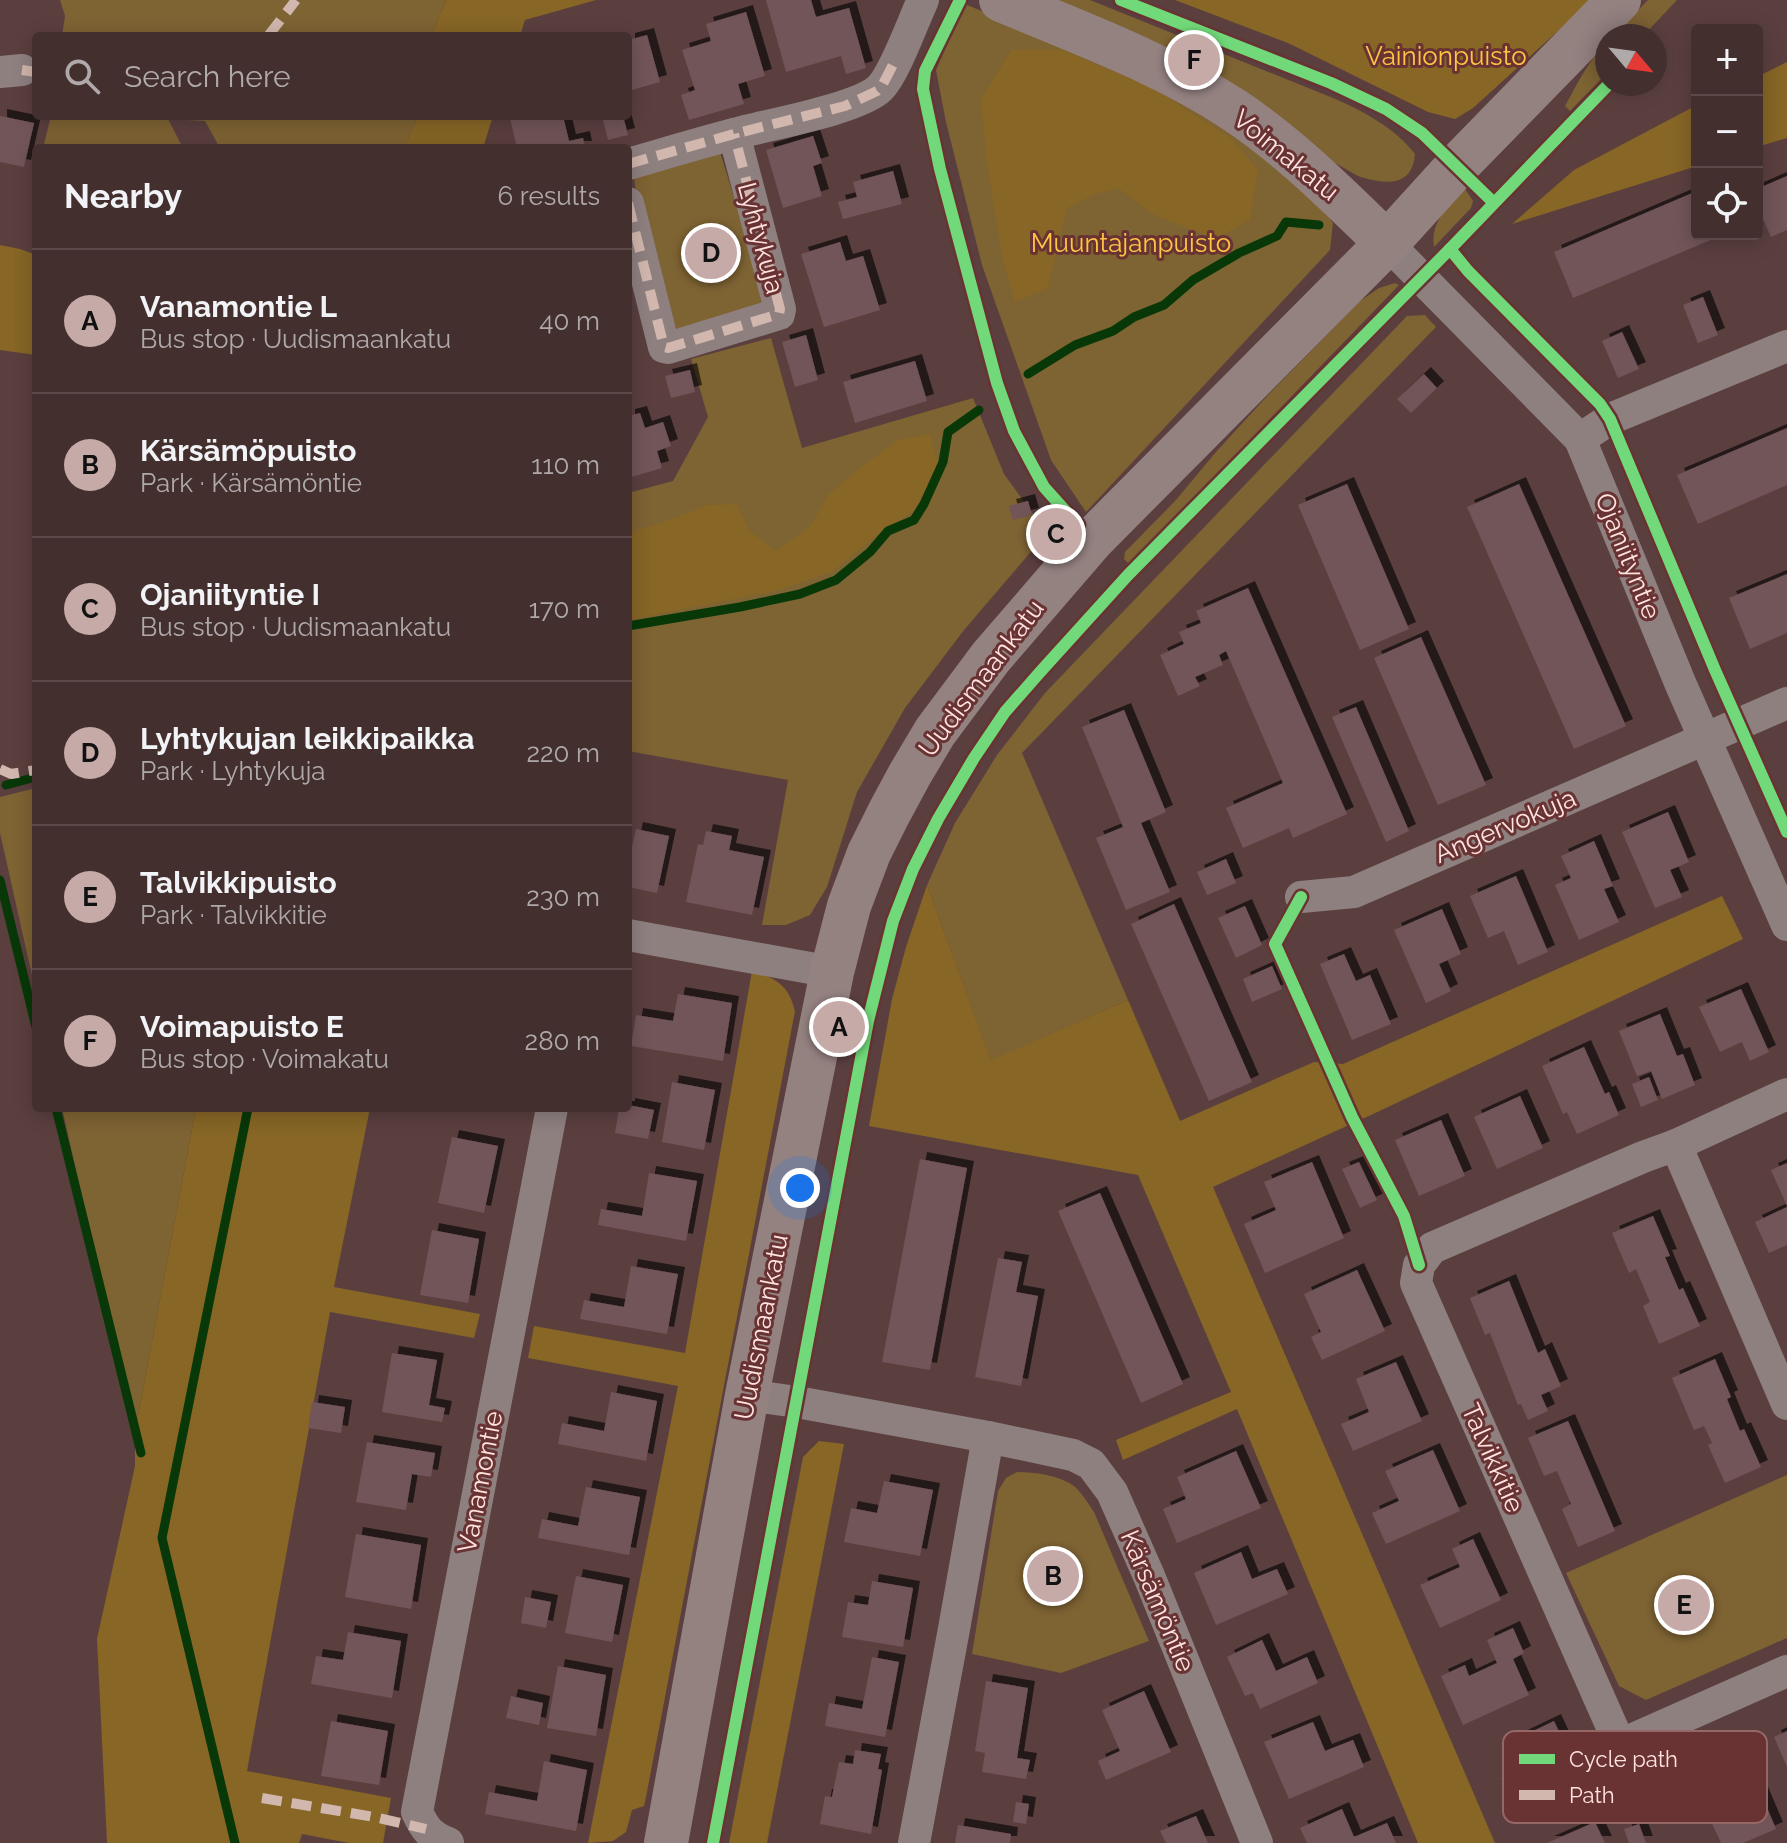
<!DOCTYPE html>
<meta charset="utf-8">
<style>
:root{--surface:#442f2f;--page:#4e3b3b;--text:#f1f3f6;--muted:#afa9aa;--line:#5c4a4b;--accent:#c5aaa8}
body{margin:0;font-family:Raleway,sans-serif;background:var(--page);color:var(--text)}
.controls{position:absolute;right:24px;top:24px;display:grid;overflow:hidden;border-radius:8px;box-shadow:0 4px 20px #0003}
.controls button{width:72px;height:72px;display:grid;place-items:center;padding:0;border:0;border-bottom:2px solid var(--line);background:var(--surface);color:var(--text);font:40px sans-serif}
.compass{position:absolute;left:1595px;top:24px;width:72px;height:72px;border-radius:50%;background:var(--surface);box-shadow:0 4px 20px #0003;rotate:119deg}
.you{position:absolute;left:800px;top:1188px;width:28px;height:28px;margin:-20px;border:6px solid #fff;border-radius:50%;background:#1a73e8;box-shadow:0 0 0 12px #1a73e833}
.badge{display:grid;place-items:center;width:52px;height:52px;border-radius:50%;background:var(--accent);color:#111;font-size:26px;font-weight:700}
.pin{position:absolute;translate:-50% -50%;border:4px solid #fff;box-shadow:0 2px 8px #0006}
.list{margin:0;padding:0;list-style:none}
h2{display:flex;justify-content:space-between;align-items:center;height:104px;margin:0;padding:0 32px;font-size:34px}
h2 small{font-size:26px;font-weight:400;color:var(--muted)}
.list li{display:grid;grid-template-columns:52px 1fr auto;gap:24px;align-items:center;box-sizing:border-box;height:144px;padding:0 32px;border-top:2px solid var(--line)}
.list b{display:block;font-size:30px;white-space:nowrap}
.list p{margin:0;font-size:26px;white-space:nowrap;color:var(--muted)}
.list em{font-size:26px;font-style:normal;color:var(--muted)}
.icon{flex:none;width:44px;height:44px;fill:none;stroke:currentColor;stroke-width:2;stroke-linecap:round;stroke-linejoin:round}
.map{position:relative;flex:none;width:1787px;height:1843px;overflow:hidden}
.search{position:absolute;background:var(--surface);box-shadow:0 4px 20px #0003;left:32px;top:32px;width:600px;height:88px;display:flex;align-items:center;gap:20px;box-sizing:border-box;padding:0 28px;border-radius:8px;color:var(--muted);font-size:30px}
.panel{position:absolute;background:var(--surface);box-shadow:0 4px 20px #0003;left:32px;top:144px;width:600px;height:968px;border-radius:8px}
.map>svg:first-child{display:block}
.green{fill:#7e6333}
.forest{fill:#876626}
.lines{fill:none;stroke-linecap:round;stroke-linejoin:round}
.stream{stroke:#083807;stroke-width:9}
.building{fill:#725459;filter:url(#shadow)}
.street{stroke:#8f8080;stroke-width:32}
.secondary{stroke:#948281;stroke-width:44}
.quiet{stroke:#d1b7ad;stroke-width:10;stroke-dasharray:20 10;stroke-linecap:butt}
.cycleway-casing{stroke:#683332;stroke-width:17}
.cycleway{stroke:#71d979;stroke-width:12}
.labels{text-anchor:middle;stroke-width:6;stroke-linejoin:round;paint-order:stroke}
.park-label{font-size:26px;fill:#fec443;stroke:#683332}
.street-label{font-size:26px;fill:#fee3e1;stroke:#683332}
.key{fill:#683332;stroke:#956867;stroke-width:2}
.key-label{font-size:22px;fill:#fee3e1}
</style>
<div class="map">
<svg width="1787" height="1843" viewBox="0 0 1787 1843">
<defs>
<filter id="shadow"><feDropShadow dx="7" dy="-7" stdDeviation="0" flood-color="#0009"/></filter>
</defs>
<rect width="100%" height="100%" fill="#5b3f3f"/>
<g class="green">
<path d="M60,0H446L431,36H62L65,16Z"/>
<path d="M1046,0H1090L1333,98C1363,111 1395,128 1415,154C1412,189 1383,184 1358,176Z"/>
<path d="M1648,0H1677L1643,36H1613Z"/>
<path d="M965,4L1059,44L1216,120L1314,196L1333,223L1330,250L1086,512L1051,460L982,265L946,122L936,70Z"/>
<path d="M1607,42V73L1570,111L1565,106C1577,84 1589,60 1607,42Z"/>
<path d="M51,116H418L404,148H220L205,121L168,119L183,148H43Z"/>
<path d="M720,152L764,294V304L677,329L674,325L635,187L634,177Z"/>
<path d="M1465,189L1473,201L1471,208L1434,247C1430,222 1448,206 1465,189Z"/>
<path d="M1395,283L1399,285L1133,561L1128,563L1124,559L1125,552L1176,500L1215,453L1269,394L1360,301L1379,288Z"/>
<path d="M1425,315L1436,327L1022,753L1128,1000L991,1061L927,885L955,823L997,755L1045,693L1407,316Z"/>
<path d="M771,338L802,448L973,398L1004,474L1047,533L964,630L905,708L857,792L827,887L810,915L786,925H762L788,780L628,751V493L673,481L708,417L691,359Z"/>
<path d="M36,788V993L0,833V797Z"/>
<path d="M62,1108H196L135,1432Z"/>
<path d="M1017,1472C1035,1472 1059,1475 1074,1486C1082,1493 1088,1503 1094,1512L1149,1641L1061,1673L972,1654L998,1491L1006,1478Z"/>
<path d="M1787,1475V1638L1646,1700L1619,1686L1566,1573Z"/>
</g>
<g class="forest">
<path d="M446,0H596L525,20L520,36H431Z"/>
<path d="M1175,0H1592L1473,108L1455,119L1428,112L1288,43Z"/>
<path d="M1060,49L1151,87L1231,138L1258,170L1250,220L1216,239L1154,215L1118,188L1093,195L1067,208L1048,288L1015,302L1003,261L986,157L981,100L1011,50Z"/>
<path d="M1787,62V138L1757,147V77Z"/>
<path d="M1697,105V166L1512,224L1574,170Z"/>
<path d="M418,116H493L483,148H404Z"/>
<path d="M0,245L20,249L36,255V355L0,350Z"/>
<path d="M930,434L938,463L915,510L875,537L832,572L776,591L628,620V533L661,523L707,505L737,504L750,531L776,551L810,526L829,494L862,466L898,440Z"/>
<path d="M927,885L991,1060L1128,1000L1180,1121L1314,1062L1343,1064L1722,896L1743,939L1371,1115L1213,1187L1495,1843H1418L1237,1409L1123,1460L1116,1440L1231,1392L1138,1175L869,1126L892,999L906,947Z"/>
<path d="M752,971C777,978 789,986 795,1011L647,1792L644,1806L632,1810L626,1832L613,1841L588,1843L678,1386L528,1358L534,1326L685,1353Z"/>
<path d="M196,1108H370L334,1287L480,1314L474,1338L330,1312L247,1771L391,1798L383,1843H349L302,1834L299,1843H107L97,1639L135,1466V1432Z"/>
<path d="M819,1441L844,1444L767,1843H729L803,1457Z"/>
</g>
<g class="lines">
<g class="stream">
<path d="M1028,374L1075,345L1113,331L1134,317L1164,305L1193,280L1239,253L1277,236L1286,222L1319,225"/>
<path d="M628,626L740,607L800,594L836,580L870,552L888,531L914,520L924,504L943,462L948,432L979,410"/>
<path d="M6,785L36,777"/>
<path d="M0,880L36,1027"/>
<path d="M56,1108L141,1453"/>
<path d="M235,1843L162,1538L248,1108"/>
</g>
</g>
<g class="building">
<path d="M766,0H811L816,17L849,8L866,68L846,74L841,56L786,72Z"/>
<path d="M746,12L765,76L738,84L744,104L689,120L681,95L695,90L682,50L711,41L706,24Z"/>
<path d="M647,35L660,82L628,91V40Z"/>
<path d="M0,116L34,123L24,167L0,162Z"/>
<path d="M519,116H563L569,141L583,138L585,148H517L510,118Z"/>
<path d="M602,116H623L628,135L608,140Z"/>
<path d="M813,136L822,163L813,166L822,196L783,208L766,150Z"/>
<path d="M893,171L902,204L843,219L838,202L857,197L853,182Z"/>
<path d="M1787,176V230L1771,237L1757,205V189Z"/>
<path d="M1697,191V234H1725L1573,298L1554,252Z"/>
<path d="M840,242L846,261L863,256L880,310L824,327L801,254Z"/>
<path d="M1703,297L1718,335L1698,343L1683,305Z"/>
<path d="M1622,332L1639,369L1618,378L1602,341Z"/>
<path d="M806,335L818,380L795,387L782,342Z"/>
<path d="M915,361L927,401L855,423L843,382Z"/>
<path d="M690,370L695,392L671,398L665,376Z"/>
<path d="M1424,374L1437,388L1411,413L1397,399Z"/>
<path d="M640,413L645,428L663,422L671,446L657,451L662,468L628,478V416Z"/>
<path d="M1787,428V485L1698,524L1677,475Z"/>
<path d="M1347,484L1409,629L1360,650L1298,505Z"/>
<path d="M1519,484L1626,726L1574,749L1467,507Z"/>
<path d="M1028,501L1032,515L1013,520L1009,506Z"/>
<path d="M1787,574V633L1750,649L1729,598Z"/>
<path d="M1248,588L1347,814L1293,838L1289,828L1243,848L1226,808L1283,783L1226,651L1219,655L1223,665L1195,677L1200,686L1178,696L1160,655L1184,644L1179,632L1201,623L1196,611Z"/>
<path d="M1421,637L1486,785L1438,805L1374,658Z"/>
<path d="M1356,707L1409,831L1386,842L1332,717Z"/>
<path d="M1124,710L1166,812L1141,823L1170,892L1126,910L1096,838L1123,827L1082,727Z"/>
<path d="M1668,812L1689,862L1670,870L1682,897L1655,908L1622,832Z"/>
<path d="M636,829L669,836L657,893L628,887V856H630Z"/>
<path d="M706,831L732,836L729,850L764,857L752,915L686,902L698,844L703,845Z"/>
<path d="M1594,841L1613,886L1604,889L1619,922L1579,940L1555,885L1571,878L1561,856Z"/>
<path d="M1226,859L1236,883L1207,895L1197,872Z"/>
<path d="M1516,876L1548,952L1518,965L1504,931L1488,938L1470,896Z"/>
<path d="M1174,904L1252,1082L1209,1101L1131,924Z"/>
<path d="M1245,906L1262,945L1236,958L1218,918Z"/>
<path d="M1442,909L1461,954L1439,964L1451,991L1426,1003L1394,930Z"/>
<path d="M1344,954L1356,981L1370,975L1391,1024L1352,1040L1320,964Z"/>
<path d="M1272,966L1282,989L1252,1002L1243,979Z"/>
<path d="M1741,989L1769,1052L1750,1061L1742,1042L1720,1052L1699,1007Z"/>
<path d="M678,994L732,1003L723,1061L631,1046L636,1015L673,1021Z"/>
<path d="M1660,1014L1677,1056L1683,1054L1695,1085L1662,1099L1651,1071L1637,1076L1619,1031Z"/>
<path d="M1584,1047L1605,1094L1609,1092L1619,1115L1577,1134L1567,1112L1563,1114L1542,1066Z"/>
<path d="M1649,1077L1658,1100L1641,1107L1632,1084Z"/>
<path d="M672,1082L715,1090L704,1150L662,1142Z"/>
<path d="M1520,1096L1543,1148L1497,1169L1474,1117Z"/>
<path d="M628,1105L654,1110L648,1139L615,1133L619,1108H628Z"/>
<path d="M1441,1120L1465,1176L1419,1196L1395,1140Z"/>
<path d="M452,1137L498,1146L484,1213L438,1203Z"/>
<path d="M920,1159L967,1168L930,1370L882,1362Z"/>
<path d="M1312,1162L1344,1238L1265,1273L1244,1224L1276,1210L1264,1182Z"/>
<path d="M1359,1162L1377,1200L1360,1208L1342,1169Z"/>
<path d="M1787,1163V1206L1771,1170Z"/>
<path d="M649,1173L697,1181L686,1241L598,1225L601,1209L642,1216Z"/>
<path d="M1100,1193L1183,1384L1141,1403L1058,1211Z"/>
<path d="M1787,1207V1245L1769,1253L1755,1222Z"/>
<path d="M1653,1216L1670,1256L1665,1257L1672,1274L1679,1290L1683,1288L1700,1326L1659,1344L1643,1306L1650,1302L1636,1269L1629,1273L1612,1233Z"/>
<path d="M432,1230L479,1239L468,1303L420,1295Z"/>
<path d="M998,1258L1022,1262L1016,1292L1038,1296L1021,1386L975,1377Z"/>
<path d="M631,1266L678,1274L667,1334L580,1319L584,1300L624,1307Z"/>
<path d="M1357,1270L1385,1331L1322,1360L1311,1337L1321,1332L1304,1294Z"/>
<path d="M1509,1281L1538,1353L1545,1349L1561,1386L1541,1395L1548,1411L1528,1420L1521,1404L1518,1405L1490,1333L1485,1335L1470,1298Z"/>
<path d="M392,1353L437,1360L429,1405L445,1408L442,1422L382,1412Z"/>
<path d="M1715,1359L1731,1397L1727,1399L1733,1414L1740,1431L1744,1429L1761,1467L1725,1483L1708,1445L1712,1443L1704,1426L1694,1430L1672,1378Z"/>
<path d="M1396,1362L1422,1421L1353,1451L1341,1424L1369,1412L1356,1379Z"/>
<path d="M611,1392L657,1401L646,1461L558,1444L562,1423L604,1431Z"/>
<path d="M312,1402L345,1407L341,1433L308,1428Z"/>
<path d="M1568,1421L1615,1531L1578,1547L1562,1509L1571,1504L1557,1471L1544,1476L1528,1438Z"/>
<path d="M367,1442L435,1453L431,1477L412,1474L406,1510L356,1502Z"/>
<path d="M1433,1450L1460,1511L1386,1544L1372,1513L1399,1501L1385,1471Z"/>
<path d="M1236,1451L1261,1508L1177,1543L1163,1509L1186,1499L1177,1477Z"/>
<path d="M884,1481L933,1490L920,1556L844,1542L851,1508L877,1513Z"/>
<path d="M586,1487L640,1497L629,1555L538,1538L542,1519L578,1526Z"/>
<path d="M356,1534L421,1545L411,1609L345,1597Z"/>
<path d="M1473,1539L1501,1600L1440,1628L1420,1585L1460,1567L1452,1549Z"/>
<path d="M1241,1552L1252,1579L1277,1569L1288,1594L1216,1625L1194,1573Z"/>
<path d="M576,1576L623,1585L612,1642L565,1633Z"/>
<path d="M872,1581L913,1588L903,1647L842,1637L848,1602L868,1605Z"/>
<path d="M525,1597L551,1602L546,1628L521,1623Z"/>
<path d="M1513,1628L1524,1653L1513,1659L1529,1695L1463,1725L1441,1676L1465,1665L1469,1676L1497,1663L1487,1640Z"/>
<path d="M348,1632L401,1641L392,1698L311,1684L316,1656L343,1660Z"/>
<path d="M1262,1640L1276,1671L1307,1657L1318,1683L1260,1709L1253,1693L1245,1696L1227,1657Z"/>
<path d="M872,1657L899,1662L885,1737L825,1726L829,1703L862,1709Z"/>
<path d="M558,1666L606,1675L596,1736L547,1728Z"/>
<path d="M986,1681L1028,1688L1017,1758L1030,1760L1026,1779L982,1772L985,1753L975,1751Z"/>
<path d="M1144,1691L1171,1752L1106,1780L1098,1761L1120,1751L1102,1710Z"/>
<path d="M511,1696L543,1703L539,1725L506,1718Z"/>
<path d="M331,1721L388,1731L379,1785L321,1776Z"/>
<path d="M1554,1721L1573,1762L1564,1766L1572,1783L1516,1810L1501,1778L1514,1772L1502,1746Z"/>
<path d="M1313,1722L1325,1751L1353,1740L1364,1767L1289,1799L1264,1742Z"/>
<path d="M1787,1731V1767L1774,1737Z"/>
<path d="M1742,1749L1776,1829L1743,1843H1721L1705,1808L1737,1794L1722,1758Z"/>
<path d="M855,1750L881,1754L878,1769L882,1770L871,1834L820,1824L825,1796L832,1797L839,1762L853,1764Z"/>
<path d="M544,1761L587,1770L576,1831L485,1814L489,1792L537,1801Z"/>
<path d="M1016,1802L1029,1804L1026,1824L1013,1822Z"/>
<path d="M1342,1809L1354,1837L1387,1823L1396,1843H1307L1300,1828Z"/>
<path d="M1196,1816L1208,1843H1166L1160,1831Z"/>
<path d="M1595,1822L1605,1843H1547Z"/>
<path d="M1639,1824L1646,1843H1629L1624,1829Z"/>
<path d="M958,1825L1011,1834L1010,1843H955Z"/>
</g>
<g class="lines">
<g class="street">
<path d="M0,72L22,70"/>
<path d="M628,164C663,154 699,143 734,134C766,125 859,109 880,88C895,73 913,21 923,0"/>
<path d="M628,203L664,347L668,348L779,314L780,309L734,134"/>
<path d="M1387,243L1580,439L1681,685L1787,925"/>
<path d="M1580,439L1610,419L1787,346"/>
<path d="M1301,897L1354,892L1787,703"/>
<path d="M628,935L832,972"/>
<path d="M1787,1094L1676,1145L1643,1157L1432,1248L1419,1265L1416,1283L1620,1745L1787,1671"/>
<path d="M1676,1145L1787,1404"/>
<path d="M747,1395L797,1402L988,1437L1073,1455L1091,1464L1112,1492L1149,1576L1257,1843"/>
<path d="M448,1843C430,1836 425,1829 417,1812L552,1108"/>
<path d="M914,1843L954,1629L988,1437"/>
</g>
<g class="secondary">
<path d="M1001,0C1080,33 1162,63 1234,110C1290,147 1339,197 1387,243"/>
<path d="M666,1843L747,1395L832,972L849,906L869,853L889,813L910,774L935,732L991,657L1092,540L1387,243L1457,166L1619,0"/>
</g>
<g class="quiet">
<path d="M268,36L296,0"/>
<path d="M22,70L36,72"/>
<path d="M628,164L734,134L845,106L877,91L883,84L897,57"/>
<path d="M628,203L664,347L668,348L779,314L780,309L734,134"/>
<path d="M0,769L11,774L36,770"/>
<path d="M262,1798L374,1817L426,1829"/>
</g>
<g class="cycleway-casing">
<g id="cycleway">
<path d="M960,0L925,71L923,89L940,169L997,383L1014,431L1044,487L1078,525"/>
<path d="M1121,0L1331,83L1386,109L1422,133L1493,202"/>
<path d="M1450,249L1468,271L1600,404L1610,419L1715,670L1787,832"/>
<path d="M1301,897L1275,944L1352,1117L1404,1216L1419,1265"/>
<path d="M713,1843L868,1021L893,921L913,869L938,819L974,758L1005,712L1041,671L1128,575L1450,249L1609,84"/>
</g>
</g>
<use href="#cycleway" class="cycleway"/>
</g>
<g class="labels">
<g class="park-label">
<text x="1446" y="65">Vainionpuisto</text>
<text x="1131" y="252">Muuntajanpuisto</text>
</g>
<g class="street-label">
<text transform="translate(1286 155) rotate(39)" y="9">Voimakatu</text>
<text transform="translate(761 238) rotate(75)" y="9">Lyhtykuja</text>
<text transform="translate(1628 556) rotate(68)" y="9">Ojaniityntie</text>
<text transform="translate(981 678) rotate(-53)" y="9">Uudismaankatu</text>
<text transform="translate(1505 826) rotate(-23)" y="9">Angervokuja</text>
<text transform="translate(761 1327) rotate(-79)" y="9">Uudismaankatu</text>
<text transform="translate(1493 1458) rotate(66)" y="9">Talvikkitie</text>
<text transform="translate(480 1482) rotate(-79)" y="9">Vanamontie</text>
<text transform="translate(1158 1601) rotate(67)" y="9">Kärsämöntie</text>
</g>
</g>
<rect x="1503" y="1731" width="264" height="92" rx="12" class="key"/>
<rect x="1519" y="1754" width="36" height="10" fill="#71d979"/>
<rect x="1519" y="1790" width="36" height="10" fill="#d1b7ad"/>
<g class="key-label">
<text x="1569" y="1767">Cycle path</text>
<text x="1569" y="1803">Path</text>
</g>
</svg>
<div class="controls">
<button>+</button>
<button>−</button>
<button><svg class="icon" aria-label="locate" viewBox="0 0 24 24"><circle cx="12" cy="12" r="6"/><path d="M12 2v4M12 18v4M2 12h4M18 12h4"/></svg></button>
</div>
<svg class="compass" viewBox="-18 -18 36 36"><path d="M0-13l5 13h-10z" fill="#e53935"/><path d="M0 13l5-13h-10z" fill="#afa9aa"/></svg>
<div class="you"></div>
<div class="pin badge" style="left:839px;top:1027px">A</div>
<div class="pin badge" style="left:1053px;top:1576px">B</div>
<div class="pin badge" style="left:1056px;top:534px">C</div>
<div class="pin badge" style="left:711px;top:253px">D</div>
<div class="pin badge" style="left:1684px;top:1605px">E</div>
<div class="pin badge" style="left:1194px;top:60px">F</div>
<div class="search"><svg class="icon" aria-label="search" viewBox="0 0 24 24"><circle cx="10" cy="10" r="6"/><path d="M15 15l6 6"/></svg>Search here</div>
<section class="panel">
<h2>Nearby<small>6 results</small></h2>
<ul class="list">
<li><span class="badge">A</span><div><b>Vanamontie L</b><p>Bus stop · Uudismaankatu</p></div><em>40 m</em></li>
<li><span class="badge">B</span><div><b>Kärsämöpuisto</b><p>Park · Kärsämöntie</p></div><em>110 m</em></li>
<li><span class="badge">C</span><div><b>Ojaniityntie I</b><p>Bus stop · Uudismaankatu</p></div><em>170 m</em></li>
<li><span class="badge">D</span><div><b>Lyhtykujan leikkipaikka</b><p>Park · Lyhtykuja</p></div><em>220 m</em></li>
<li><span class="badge">E</span><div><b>Talvikkipuisto</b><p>Park · Talvikkitie</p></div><em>230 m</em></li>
<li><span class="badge">F</span><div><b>Voimapuisto E</b><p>Bus stop · Voimakatu</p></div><em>280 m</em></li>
</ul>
</section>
</div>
